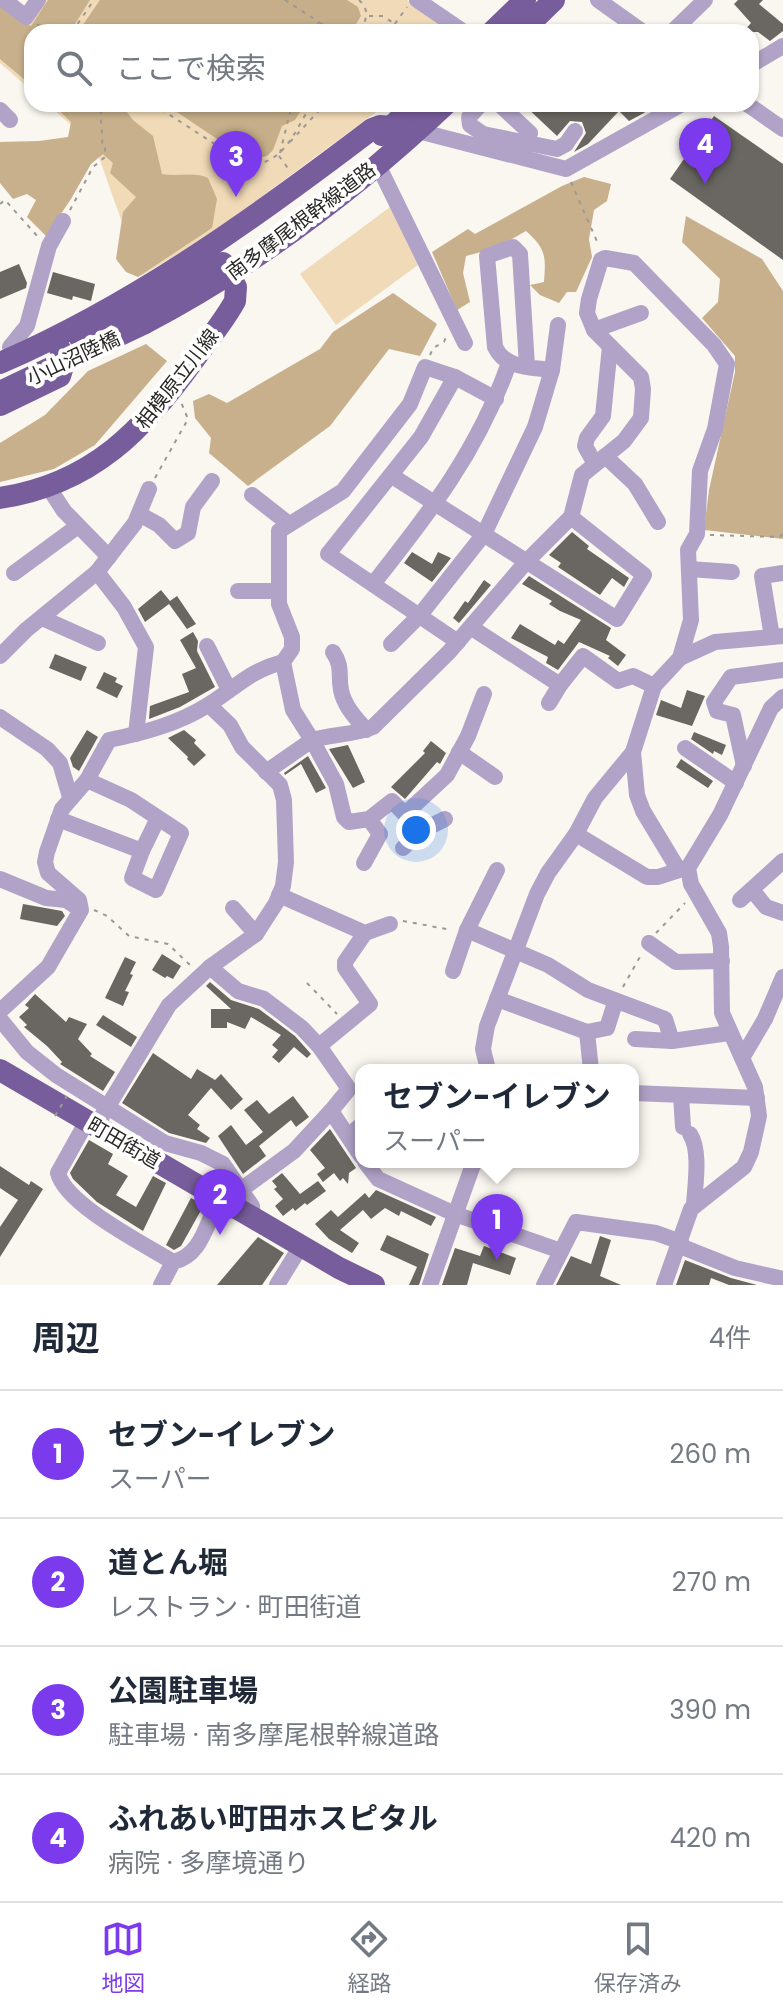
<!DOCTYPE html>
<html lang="ja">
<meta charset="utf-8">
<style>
:root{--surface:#fff;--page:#f6f6f7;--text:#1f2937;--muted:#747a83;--line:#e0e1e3;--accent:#7c3aed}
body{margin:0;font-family:Poppins,"Noto Sans JP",sans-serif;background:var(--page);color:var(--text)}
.you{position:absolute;left:416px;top:830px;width:28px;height:28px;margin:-20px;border:6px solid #fff;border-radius:50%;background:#1a73e8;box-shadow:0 0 0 12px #1a73e833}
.badge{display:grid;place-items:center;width:52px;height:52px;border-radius:50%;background:var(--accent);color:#fff;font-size:26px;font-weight:700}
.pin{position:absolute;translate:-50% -66px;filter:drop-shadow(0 2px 4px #0008)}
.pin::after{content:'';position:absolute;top:42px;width:28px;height:24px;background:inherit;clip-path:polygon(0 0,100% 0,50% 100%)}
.popup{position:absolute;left:355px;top:1064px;width:284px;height:104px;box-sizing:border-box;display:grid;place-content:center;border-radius:16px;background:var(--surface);filter:drop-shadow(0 2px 6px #0005);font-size:26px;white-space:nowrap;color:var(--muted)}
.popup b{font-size:30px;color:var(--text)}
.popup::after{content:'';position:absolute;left:50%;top:100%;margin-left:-16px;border:16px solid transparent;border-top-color:var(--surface)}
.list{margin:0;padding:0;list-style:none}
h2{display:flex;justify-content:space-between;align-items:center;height:104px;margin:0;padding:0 32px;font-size:34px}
h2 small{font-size:26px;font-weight:400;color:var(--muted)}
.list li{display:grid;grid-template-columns:52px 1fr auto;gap:24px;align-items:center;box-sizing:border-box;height:128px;padding:0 32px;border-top:2px solid var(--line)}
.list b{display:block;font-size:30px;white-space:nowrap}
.list p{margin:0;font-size:26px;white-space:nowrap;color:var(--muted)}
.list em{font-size:26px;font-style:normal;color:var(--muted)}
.icon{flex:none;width:44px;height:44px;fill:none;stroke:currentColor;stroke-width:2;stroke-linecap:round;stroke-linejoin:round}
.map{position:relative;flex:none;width:783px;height:1285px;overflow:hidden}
.search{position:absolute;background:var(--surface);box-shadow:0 2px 6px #0004;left:24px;right:24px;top:24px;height:88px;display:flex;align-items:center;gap:20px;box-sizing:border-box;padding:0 28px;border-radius:24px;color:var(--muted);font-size:30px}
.sheet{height:616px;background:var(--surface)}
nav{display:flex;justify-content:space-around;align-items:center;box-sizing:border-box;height:112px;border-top:2px solid var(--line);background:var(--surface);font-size:22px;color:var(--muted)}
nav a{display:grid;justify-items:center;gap:4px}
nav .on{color:var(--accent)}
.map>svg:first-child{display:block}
.green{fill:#f0dab7}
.forest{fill:#c7b08b}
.water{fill:#c5ae89}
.building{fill:#6a6762}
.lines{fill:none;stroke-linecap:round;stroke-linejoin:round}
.path{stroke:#9c9995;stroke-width:2;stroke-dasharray:4 6;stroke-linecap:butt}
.minor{stroke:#b1a3c7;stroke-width:16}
.major{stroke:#775d9b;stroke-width:22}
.path-bridge{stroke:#9c9995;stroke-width:2;stroke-dasharray:4 6;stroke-linecap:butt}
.minor-bridge{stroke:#b1a3c7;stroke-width:16}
.major-bridge{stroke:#775d9b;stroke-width:22}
.labels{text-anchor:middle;stroke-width:8;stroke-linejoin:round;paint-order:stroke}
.street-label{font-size:20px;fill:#2a2927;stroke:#fff}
</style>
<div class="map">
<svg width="783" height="1285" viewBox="0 0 783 1285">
<rect width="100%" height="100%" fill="#faf6f0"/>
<g class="green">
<path d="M44,0H407L453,32H32V91L0,63V6L28,23Z"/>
<path d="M47,104H387L211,234L141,276L95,146Z"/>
<path d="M390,207L418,265L336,325L300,274Z"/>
</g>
<g class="forest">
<path d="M48,0H90L70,32H32V86L0,59V3L31,26Z"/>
<path d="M52,104H121L133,120L153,136L162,174C177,177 195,171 208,178L217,199L212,228L138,277L126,272L116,259L123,212L136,197L110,173L113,163L103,154L91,164L71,199L46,236L27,217L36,200L27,194L13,199L0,183V142L39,141L68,137L71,122Z"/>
<path d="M584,177L611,184L607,201L594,210L589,239L592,257L576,292H567L559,303L540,295L530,285L544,282C546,256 546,249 526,231L496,248L466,256L463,273L470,302L457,310L432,252L468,229L475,234L562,186Z"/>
<path d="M686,216L762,259L783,291V539L704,530L709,490L735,372V356L702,318L718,302L720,279L682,242Z"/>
<path d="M393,293L437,324L420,356L389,349L330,426L248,486L209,453L211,438L195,418L193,401L209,394L227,403L320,349L333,332Z"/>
<path d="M146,344L167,361L95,445L54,469L0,482V443L45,415L88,371Z"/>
</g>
<g class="water">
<path d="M100,0H347L358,7L361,16L351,32H78Z"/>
<path d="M165,104H305L295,120L282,126L273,150L267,156L253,159L238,153Z"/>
</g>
<g class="building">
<path d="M738,0H763L759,4L783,24V31L770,41L758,32H743L751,23L734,4Z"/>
<path d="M523,104H652L644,113L629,121L619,111L588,144L574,152L586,133L582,122L570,121L557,136Z"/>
<path d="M714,116L783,164V260L670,179Z"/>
<path d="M19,264L27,283L26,288L0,299V272Z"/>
<path d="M53,272L95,284L91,301L73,296L72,300L47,293Z"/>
<path d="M572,532L589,546L587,549L629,578L624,587L612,578L600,595L558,567L561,563L549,555Z"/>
<path d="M412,552L432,564L438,552L451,558L432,582L404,563Z"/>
<path d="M529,576L611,628L606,640L626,655L618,666L608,658L610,656L579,642L558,670L546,663L548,657L511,638L520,624L555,645L558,640L564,644L581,620L560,611L549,604L552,601L522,584Z"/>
<path d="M484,580L491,585L459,623L453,618L465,601L468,603Z"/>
<path d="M161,590L170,601L177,596L196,624L187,629L169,604L145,622L138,609Z"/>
<path d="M193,632L198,641L197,651L215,687L180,707L149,719L150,706L189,692L182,674L196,668L180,640Z"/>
<path d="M55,654L87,667L81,681L49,668Z"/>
<path d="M104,672L117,678L115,682L123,686L117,698L96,688Z"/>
<path d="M687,690L705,696L692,726L656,715L661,700L681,708Z"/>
<path d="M87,730L98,737L79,771L73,767L70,758Z"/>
<path d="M184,730L196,740L194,743L206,755L194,766L187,759L188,757L168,738Z"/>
<path d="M694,732L726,745L722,755L714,751L713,754L691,739Z"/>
<path d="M431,741L446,753L440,764L437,762L405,799L391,787L425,753L423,751Z"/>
<path d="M348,745L365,782L353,788L329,749Z"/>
<path d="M308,756L326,788L316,793L301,764L285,775L284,773Z"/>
<path d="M681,759L713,781L708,788L676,767Z"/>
<path d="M23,904L62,911L65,916L57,926L20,919Z"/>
<path d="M162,954L181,966L173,979L167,976L165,978L152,970Z"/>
<path d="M125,957L136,962L130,974L133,975L125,991L129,992L123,1006L105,998Z"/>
<path d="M210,982L231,1000L259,1009L295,1036L311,1054L307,1058L294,1047L279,1063L272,1057L278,1050L272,1045L281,1035L251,1017L245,1029L227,1022V1028H211V1009H231L206,986Z"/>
<path d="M35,994L66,1022L69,1017L87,1024L78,1039L92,1054L90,1056L115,1072L103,1091L60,1064L62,1062L47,1046L24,1027L27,1025L19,1017L29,1008L25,1005Z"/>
<path d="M103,1015L137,1037L131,1047L96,1025Z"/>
<path d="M153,1053L191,1079L197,1069L215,1080L221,1074L243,1099L231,1110L211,1088L188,1115L200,1125L197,1129L210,1138L206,1143L169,1133L122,1103Z"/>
<path d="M293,1096L309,1117L296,1127L291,1120L259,1146L266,1156L243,1174L218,1136L231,1125L246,1145L263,1132L244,1110L257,1100L269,1114Z"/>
<path d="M330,1129L356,1168L349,1173L348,1184L343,1178L340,1181L334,1173L323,1182L317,1174L325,1168L310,1150Z"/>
<path d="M89,1140L113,1154L108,1164L128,1176L116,1195L136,1207L153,1176L166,1183L143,1231L97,1202L73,1179L70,1173Z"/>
<path d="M0,1166L29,1185L31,1181L43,1189L0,1257V1227L18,1200L0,1188Z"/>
<path d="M282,1173L300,1194L318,1181L326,1191L307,1205L305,1203L295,1211L293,1208L283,1216L275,1206L283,1199L274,1189L277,1187L272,1181Z"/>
<path d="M376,1190L436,1217L431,1226L401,1211L399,1216L385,1208L371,1219L363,1210L340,1230L359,1243L352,1253L329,1239L315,1224L331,1210L338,1217L365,1193L369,1198Z"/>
<path d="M191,1198L204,1205L181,1246L174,1250L166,1245Z"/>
<path d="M387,1235L429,1254L419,1285H409L417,1267L380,1250Z"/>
<path d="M600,1236L611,1240L600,1276L621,1285H556L571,1256L591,1264Z"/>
<path d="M258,1237L284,1253L262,1285H217Z"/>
<path d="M484,1246L516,1258L510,1275L473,1263L467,1285H442L455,1248L480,1256Z"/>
<path d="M685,1260L731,1278L757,1285H729L711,1278L709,1285H676Z"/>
</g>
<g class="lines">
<g class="path">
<path d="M285,0L319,22L314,32"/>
<path d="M359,0C370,10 367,20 359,32"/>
<path d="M369,16H383L395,24"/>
<path d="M320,23L335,32"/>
<path d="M37,24L49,32"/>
<path d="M72,32L94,0"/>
<path d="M389,32L407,7"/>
<path d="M153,104L247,165C285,165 294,131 312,104"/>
<path d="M290,142L325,104"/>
<path d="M280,153L292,104"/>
<path d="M279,156L290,171"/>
<path d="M571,182L599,246"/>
<path d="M0,204L5,200L39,238"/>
<path d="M70,210L93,167L105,157V146L102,145C103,132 100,121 101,108L95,104"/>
<path d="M430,355L433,348L444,342L446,337"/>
<path d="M155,478L188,419L181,402"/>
<path d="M710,535L780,537L783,533"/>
<path d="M94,910L107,916L129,936L168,944L190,965"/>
<path d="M403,921L452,930"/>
<path d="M656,933L685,903"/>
<path d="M307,983L337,1014"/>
<path d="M623,987L641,955"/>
</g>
<g class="minor">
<path d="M4,0L26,17L38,0"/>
<path d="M417,0L464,32"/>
<path d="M598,0L643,32"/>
<path d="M672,32L705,0"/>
<path d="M751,65L783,46"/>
<path d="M481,104L469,117L470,125L483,134"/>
<path d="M499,104L530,133L522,155"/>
<path d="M747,104L783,129"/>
<path d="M0,110L10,120"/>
<path d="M418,131L566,169L682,104"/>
<path d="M566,144L575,131"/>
<path d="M378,165L465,343"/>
<path d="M594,330L641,313"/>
<path d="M14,357L10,347L27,326L49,246L63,221"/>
<path d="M527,366L520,254L513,247L487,256L495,347C505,369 532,367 552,370"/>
<path d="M455,377L421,437L328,554L458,642"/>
<path d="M605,456L635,484L658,522"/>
<path d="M595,464L585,446L587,438L603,416L610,346"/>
<path d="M392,476L617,619L644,575L571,517"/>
<path d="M47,485L64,511L109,557"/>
<path d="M252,495L289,524"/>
<path d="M139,514L159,525L175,541L188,533L193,507L212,481"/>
<path d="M689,569L732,572"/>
<path d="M14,573L78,526"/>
<path d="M373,584C430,512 478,451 509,363"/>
<path d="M238,591H279"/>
<path d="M42,618L98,643"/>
<path d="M472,628L560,685"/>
<path d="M772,637L762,576L783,573"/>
<path d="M391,644L420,615L484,534L535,427L552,370L558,325"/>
<path d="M207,646L229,690"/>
<path d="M333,652C343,667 338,674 341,690C344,706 356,718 366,730"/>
<path d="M0,656L26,630L97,572"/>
<path d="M283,662L292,649V637L279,604V531L343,491L410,404L425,367L455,377L496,399"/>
<path d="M549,703L560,685L583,656L618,681L633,676L654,686L680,658L715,642L783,636"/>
<path d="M0,717L47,749L60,763L70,797"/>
<path d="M136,734L146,647L124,607L97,572L135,523L149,489"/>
<path d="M685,748L736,783"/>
<path d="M459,752L495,777"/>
<path d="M633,752L637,795L643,811L678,869"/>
<path d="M744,766L733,715L717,711L714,702L731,677L783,670"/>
<path d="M266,772L312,740L336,784L344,817L349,822L369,819L392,801L421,831"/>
<path d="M405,814L447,775L468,736L484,694"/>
<path d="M58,819L142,851L132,878L156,890L181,833L131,800L87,780"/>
<path d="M576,834L647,877H658L686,868"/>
<path d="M403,848L421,831L445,819"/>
<path d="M142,851L158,818"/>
<path d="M364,863L380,834L369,819"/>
<path d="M0,879L46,898L66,900L80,909"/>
<path d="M752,890L766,907L783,913"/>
<path d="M279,895L365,933L390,924"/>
<path d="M740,900L783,861"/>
<path d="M233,908L256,934"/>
<path d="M467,930L548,965L588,990L665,1019L672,1041L729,1033"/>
<path d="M649,943L676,962L722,961"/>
<path d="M210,967L238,991L264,999L302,1028L319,1046L349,1089L331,1111L361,1156"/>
<path d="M453,971L467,930L497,870"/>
<path d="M497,999L587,1032L607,1028L615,1003"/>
<path d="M0,1011L48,967L81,910L79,900L48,873L45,862L47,852L62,809L87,780L109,740C143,733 178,724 208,705C237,687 249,671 283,662L293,710L312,740C333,734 354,735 373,727L449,652L526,562L571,517L582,475L624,441L641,418L643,389L641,377L594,330L587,313L589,299L601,260L605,258L634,263L714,345L727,364L715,429L700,471L697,534L688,550L691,620L680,658"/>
<path d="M0,1019L27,1052L56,1075L165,1143L201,1153L223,1164L252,1206L253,1217"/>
<path d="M587,1032L591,1070"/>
<path d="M635,1039L672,1041"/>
<path d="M319,1046L370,1004L345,968V962L365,933"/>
<path d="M742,1058L765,1019L783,977"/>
<path d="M488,1070L483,1049L487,1026L537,894L548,873L576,834L595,798L633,752L654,686"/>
<path d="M633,1093L757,1098"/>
<path d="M681,1095L683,1127"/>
<path d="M87,1121L58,1173C66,1205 144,1244 173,1262"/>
<path d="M96,1126L169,1005L210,967L256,934L276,903L283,886L286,862L284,800L280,785L242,747L230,725L209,705"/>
<path d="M690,1134C701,1151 695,1185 694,1205"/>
<path d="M348,1136L361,1125"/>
<path d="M365,1162L378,1179L455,1214L561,1251"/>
<path d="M242,1189L294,1151L331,1111"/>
<path d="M680,1246L735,1268L783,1279"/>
<path d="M161,1285L173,1262C203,1255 206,1222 220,1198"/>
<path d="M277,1285L301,1246"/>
<path d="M430,1285L474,1162"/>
<path d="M544,1285L576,1222L656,1233L681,1242"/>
<path d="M664,1285L691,1209L744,1167L751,1152L759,1116L755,1087L722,1013L721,947L719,933L691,884L688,868L720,815L771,708L783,697"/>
</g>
<g class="major">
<path d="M492,32L525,0"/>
<path d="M521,32L554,0"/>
<path d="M382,135L416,104"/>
<path d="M142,306L212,264"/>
<path d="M145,323C255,265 356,189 446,104"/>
<path d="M0,363C136,304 255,218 372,129L380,126L391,127"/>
<path d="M0,405L60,376L65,360L60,349"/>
<path d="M0,498C92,484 144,430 196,357C209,339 224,321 235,301L236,287L223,263"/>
<path d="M0,1070L339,1268L374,1285"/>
</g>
<path class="path-bridge" d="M55,1116L67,1096"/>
<path class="minor-bridge" d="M483,134L557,149L566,144"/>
<g class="major-bridge">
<path d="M80,338L137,309"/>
<path d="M0,392L145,323"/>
</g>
</g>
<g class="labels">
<g class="street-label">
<text transform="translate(301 221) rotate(-37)" y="7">南多摩尾根幹線道路</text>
<text transform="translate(73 358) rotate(-25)" y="7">小山沼陸橋</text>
<text transform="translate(177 379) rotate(-52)" y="7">相模原立川線</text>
<text transform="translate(124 1143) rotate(30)" y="7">町田街道</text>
</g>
</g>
</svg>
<div class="you"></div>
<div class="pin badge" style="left:497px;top:1260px">1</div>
<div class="popup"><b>セブン-イレブン</b>スーパー</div>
<div class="pin badge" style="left:220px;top:1235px">2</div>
<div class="pin badge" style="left:236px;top:197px">3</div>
<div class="pin badge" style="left:705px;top:184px">4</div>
<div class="search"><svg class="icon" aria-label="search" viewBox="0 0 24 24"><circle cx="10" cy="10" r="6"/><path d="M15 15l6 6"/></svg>ここで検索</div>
</div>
<section class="sheet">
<h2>周辺<small>4件</small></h2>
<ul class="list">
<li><span class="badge">1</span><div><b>セブン-イレブン</b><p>スーパー</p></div><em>260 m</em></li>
<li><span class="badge">2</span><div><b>道とん堀</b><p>レストラン · 町田街道</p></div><em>270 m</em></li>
<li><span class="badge">3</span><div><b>公園駐車場</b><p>駐車場 · 南多摩尾根幹線道路</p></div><em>390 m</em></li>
<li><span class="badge">4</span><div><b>ふれあい町田ホスピタル</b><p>病院 · 多摩境通り</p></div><em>420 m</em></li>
</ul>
</section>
<nav>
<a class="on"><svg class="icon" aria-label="map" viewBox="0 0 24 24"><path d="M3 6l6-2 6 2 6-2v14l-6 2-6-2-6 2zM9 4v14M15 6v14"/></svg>地図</a>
<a><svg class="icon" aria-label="directions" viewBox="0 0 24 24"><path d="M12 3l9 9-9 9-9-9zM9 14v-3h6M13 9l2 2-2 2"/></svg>経路</a>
<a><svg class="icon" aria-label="saved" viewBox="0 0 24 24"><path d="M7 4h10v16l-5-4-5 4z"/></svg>保存済み</a>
</nav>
